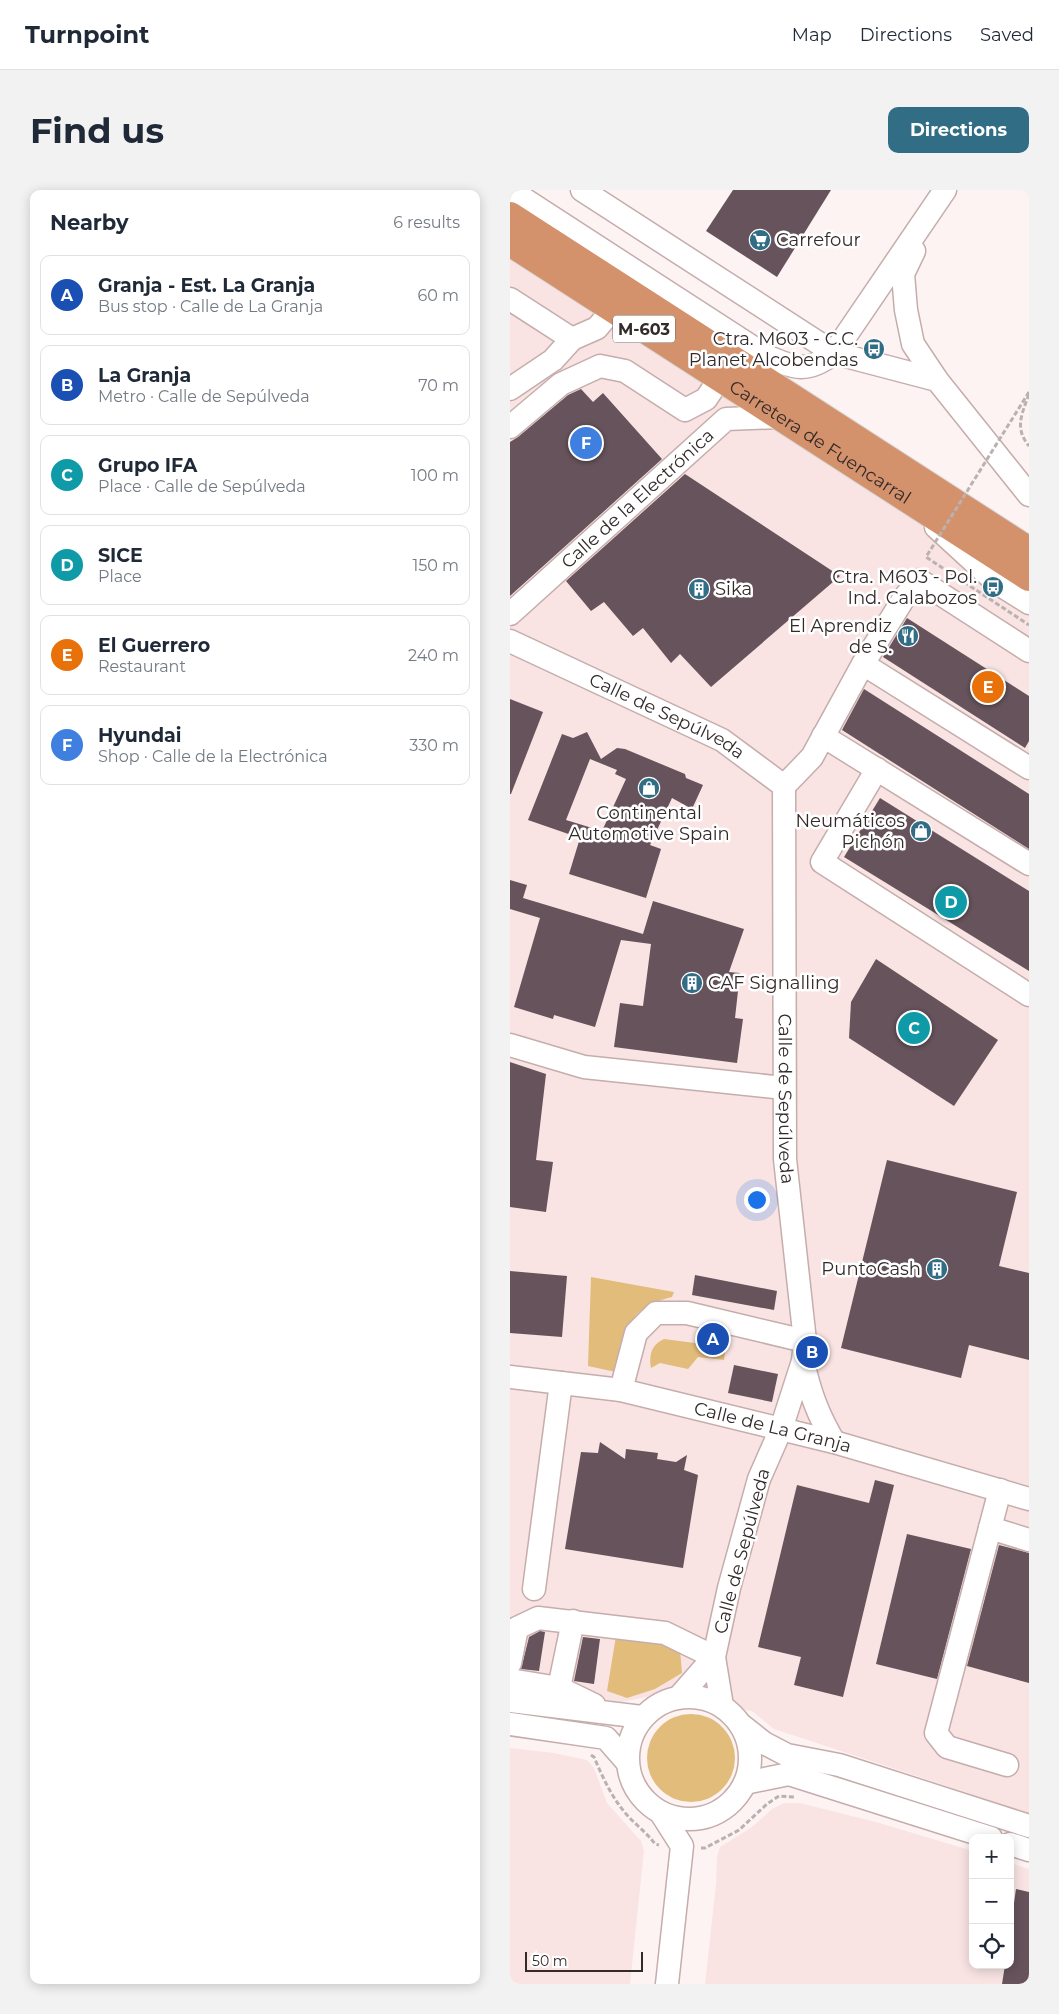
<!DOCTYPE html>
<meta charset="utf-8">
<style>
:root{--surface:#fff;--page:#f2f2f3;--text:#1f2937;--muted:#747a83;--line:#e0e1e3;--accent:#316d84}
body{margin:0;font-family:Montserrat,sans-serif;background:var(--page);color:var(--text)}
.controls{position:absolute;right:15px;bottom:15px;display:grid;overflow:hidden;border-radius:10px;box-shadow:0 2px 12px #0003}
.controls button{width:45px;height:45px;display:grid;place-items:center;padding:0;border:0;border-bottom:1px solid var(--line);background:var(--surface);color:var(--text);font:25px sans-serif}
.scale{position:absolute;left:15px;bottom:12px;width:118px;box-sizing:border-box;padding-left:5px;border:2px solid #332a2a;border-top:0;font-size:14px;line-height:18px;white-space:nowrap;color:#332a2a;-webkit-text-stroke:4px #fff;paint-order:stroke}
.you{position:absolute;left:246px;top:1009px;width:18px;height:18px;margin:-12px;border:4px solid #fff;border-radius:50%;background:#1a73e8;box-shadow:0 0 0 8px #1a73e833}
.badge{display:grid;place-items:center;width:32px;height:32px;border-radius:50%;background:var(--accent);color:#fff;font-size:16px;font-weight:700}
.pin{position:absolute;translate:-50% -50%;border:2px solid #fff;box-shadow:0 1px 5px #0006}
.list{margin:0;padding:0;list-style:none}
h2{display:flex;justify-content:space-between;align-items:center;height:65px;margin:0;padding:0 20px;font-size:21px}
h2 small{font-size:16px;font-weight:400;color:var(--muted)}
.list li{display:grid;grid-template-columns:32px 1fr auto;gap:15px;align-items:center;box-sizing:border-box;height:80px;margin:0 10px 10px;padding:0 10px;border:1px solid var(--line);border-radius:10px}
.list b{display:block;font-size:19px;white-space:nowrap}
.list p{margin:0;font-size:16px;white-space:nowrap;color:var(--muted)}
.list em{font-size:16px;font-style:normal;color:var(--muted)}
.icon{flex:none;width:28px;height:28px;fill:none;stroke:currentColor;stroke-width:2;stroke-linecap:round;stroke-linejoin:round}
.map{position:relative;flex:none;width:519px;height:1794px;overflow:hidden;border-radius:10px}
header{display:flex;align-items:center;gap:30px;box-sizing:border-box;height:70px;padding:0 25px;background:var(--surface);border-bottom:1px solid var(--line)}
header strong{font-size:24px}
nav{display:flex;gap:28px;margin-inline-start:auto;font-size:18px}
.intro{display:flex;align-items:center;justify-content:space-between;box-sizing:border-box;height:120px;padding:0 30px}
h1{margin:0;font-size:35px}
.button{padding:12px 22px;border-radius:10px;background:var(--accent);color:#fff;font-size:18px;font-weight:700}
main{display:flex;gap:30px;padding:0 30px}
aside{flex:1;background:var(--surface);border-radius:10px;box-shadow:0 2px 12px #0003}
.map>svg:first-child{display:block}
.built{fill:#f9e4e3}
.green{fill:#e2bc7a}
.building{fill:#66535c;fill-rule:evenodd}
.lines{fill:none;stroke-linecap:round;stroke-linejoin:round}
.minor-casing{stroke:#c5adac;stroke-width:25}
.highway-casing{stroke:#d6d4d4;stroke-width:30}
.path{stroke:#bbb1b1;stroke-width:3;stroke-dasharray:5 2.5;stroke-linecap:butt}
.minor{stroke:#fff;stroke-width:22}
.highway{stroke:#d3926c;stroke-width:28}
.path-bridge{stroke:#bbb1b1;stroke-width:3;stroke-dasharray:5 2.5;stroke-linecap:butt}
.labels{text-anchor:middle;stroke-width:5;stroke-linejoin:round;paint-order:stroke}
.shield{fill:#fff;stroke:#706a6a;stroke-width:1}
.shield-label{font-size:16px;font-weight:bold;fill:#332a2a}
.poi-label{font-size:18px;fill:#332a2a;stroke:#fff;text-anchor:end}
.street-label{font-size:18px;fill:#332a2a;stroke:#fff}
</style>
<header>
<strong>Turnpoint</strong>
<nav><a>Map</a><a>Directions</a><a>Saved</a></nav>
</header>
<div class="intro"><h1>Find us</h1><a class="button">Directions</a></div>
<main>
<aside>
<h2>Nearby<small>6 results</small></h2>
<ul class="list">
<li><span class="badge" style="background:#1a4fb4">A</span><div><b>Granja - Est. La Granja</b><p>Bus stop · Calle de La Granja</p></div><em>60 m</em></li>
<li><span class="badge" style="background:#1a4fb4">B</span><div><b>La Granja</b><p>Metro · Calle de Sepúlveda</p></div><em>70 m</em></li>
<li><span class="badge" style="background:#0f9aa8">C</span><div><b>Grupo IFA</b><p>Place · Calle de Sepúlveda</p></div><em>100 m</em></li>
<li><span class="badge" style="background:#0f9aa8">D</span><div><b>SICE</b><p>Place</p></div><em>150 m</em></li>
<li><span class="badge" style="background:#e8710a">E</span><div><b>El Guerrero</b><p>Restaurant</p></div><em>240 m</em></li>
<li><span class="badge" style="background:#3f7fe0">F</span><div><b>Hyundai</b><p>Shop · Calle de la Electrónica</p></div><em>330 m</em></li>
</ul>
</aside>
<div class="map">
<svg width="519" height="1794" viewBox="0 0 519 1794">
<rect width="100%" height="100%" fill="#fef3f3"/>
<g class="built">
<path d="M0,51L519,384V1623L264,1539L242,1521L146,1505L112,1512L0,1496Z"/>
<path d="M0,1558L44,1563L77,1570L84,1578L97,1613L131,1651L134,1661L120,1794H0Z"/>
<path d="M274,1613H290L366,1632L463,1661V1775H500V1673L519,1679V1794H195L206,1694L207,1666L210,1657L242,1637L262,1619Z"/>
</g>
<g class="green">
<path d="M81,1087L164,1102L162,1107C116,1118 116,1141 106,1182L78,1176Z"/>
<path d="M154,1149L216,1157L214,1170L188,1167L178,1179L150,1173L141,1178C139,1165 141,1155 154,1149Z"/>
<path d="M106,1446L145,1451L170,1460L172,1483L145,1499L117,1508L97,1501Z"/>
<circle cx="181" cy="1568" r="44"/>
</g>
<g class="building">
<path d="M223,0H321L267,87L196,41Z"/>
<path d="M71,199L83,212L93,203L152,269L0,406V252L8,247L58,205Z"/>
<path d="M175,284L330,386L201,497L170,464L161,473L133,438L123,446L94,412L81,421L56,391Z"/>
<path d="M397,428L519,506V551L515,558L373,467Z"/>
<path d="M354,499L519,604V659L332,540Z"/>
<path d="M0,509L33,522L1,604H0Z"/>
<path d="M77,542L91,569L107,558L115,559L175,584L176,588L193,595L182,619L162,608L140,655L151,659L136,708L59,684L70,648L18,630L52,544L63,548ZM80,569L107,580L105,584L116,589L92,641L56,630Z"/>
<path d="M370,608L519,701V781L334,667Z"/>
<path d="M0,690L17,695L13,708L133,744L143,711L234,739L219,782L230,783L225,828L233,829L227,873L104,857L110,813L133,816L141,754L111,750L85,837L44,825L43,829L4,817L30,728L0,719Z"/>
<path d="M366,769L488,850L444,916L339,848L341,812Z"/>
<path d="M0,872L36,884L26,970L43,972L36,1022L0,1017Z"/>
<path d="M377,970L507,1002L489,1076L519,1083V1170L459,1155L451,1188L331,1158Z"/>
<path d="M0,1081L57,1086L52,1147L0,1143Z"/>
<path d="M185,1085L267,1101L264,1120L182,1105Z"/>
<path d="M224,1175L268,1184L262,1212L218,1203Z"/>
<path d="M90,1252L115,1269L116,1259L148,1263L147,1269L166,1272L177,1265L174,1280L188,1285L173,1378L55,1359L71,1262L88,1263Z"/>
<path d="M365,1290L384,1295L333,1507L284,1495L291,1467L248,1457L287,1295L359,1313Z"/>
<path d="M397,1344L461,1359L427,1489L366,1474Z"/>
<path d="M489,1355L519,1363V1493L457,1476Z"/>
<path d="M30,1441L35,1442L29,1481L11,1479L19,1447Z"/>
<path d="M73,1447L90,1449L84,1494L64,1491Z"/>
<path d="M506,1699L519,1702V1794H492L495,1775H500V1741Z"/>
</g>
<g class="lines">
<g class="minor-casing">
<g id="minor">
<path d="M0,0L256,166C284,178 297,184 324,163L435,0"/>
<path d="M72,0L324,163L427,190"/>
<path d="M404,61L393,84L396,120L403,154L427,190L519,305"/>
<path d="M0,109L62,149L87,138L103,119"/>
<path d="M0,199L43,170L62,149"/>
<path d="M0,237L51,194L90,176L115,181L175,220L196,209L210,188"/>
<path d="M426,337L487,393L519,413"/>
<path id="s1" d="M0,424L216,229L269,227"/>
<path id="s2" d="M0,451L212,550L274,596L275,969L295,1151L293,1171L271,1239L249,1289L219,1398L204,1467L212,1516"/>
<path d="M353,474L519,578"/>
<path d="M313,546L519,674"/>
<path d="M367,579L312,672L519,805"/>
<path d="M274,596L302,567L353,474L394,408L409,390L519,461"/>
<path d="M0,855L74,877L274,898"/>
<path d="M293,1172C300,1203 308,1225 324,1252"/>
<path id="s3" d="M0,1187L111,1200L324,1252L519,1309"/>
<path d="M111,1200L126,1143L146,1123H177L295,1151"/>
<path d="M490,1300L426,1543L437,1557L497,1575"/>
<path d="M480,1338L519,1350"/>
<path d="M24,1399L51,1193"/>
<path d="M0,1473L7,1438L28,1428L155,1443L204,1467"/>
<path d="M0,1490L49,1498L84,1515"/>
<path d="M49,1498L63,1431"/>
<circle cx="179" cy="1568" r="61"/>
<path d="M169,1507L204,1467"/>
<path d="M0,1511L132,1527"/>
<path d="M0,1534L96,1548L117,1572"/>
<path d="M230,1534L254,1553L277,1565L329,1575L519,1636"/>
<path d="M235,1593L279,1584L481,1648"/>
<path d="M151,1623L172,1656L157,1794"/>
<path d="M500,1654L519,1660"/>
</g>
</g>
<g class="highway-casing">
<g id="highway">
<path d="M0,26L519,361"/>
<path id="s4" d="M0,52L519,387"/>
</g>
</g>
<g class="path">
<path d="M519,204C512,224 504,238 519,256"/>
<path d="M81,1565L84,1567C93,1588 102,1608 117,1625C126,1635 137,1643 145,1654L149,1655"/>
<path d="M191,1658H195L229,1640L257,1614L269,1606L284,1607"/>
</g>
<use href="#minor" class="minor"/>
<use href="#highway" class="highway"/>
<path class="path-bridge" d="M519,202L416,367L519,435"/>
</g>
<defs>
<g id="supermarket-disc" transform="scale(1.125)"><circle r="9.5" fill="#316d84" stroke="#fff"/><path d="M-6-5.5h2.5l.6 2H6L4.5 2H-2.5L-4.4-4H-6ZM-1.5 3.2a1.3 1.3 0 1 0 .1 0ZM3 3.2a1.3 1.3 0 1 0 .1 0Z" fill="#fff"/></g>
<g id="bus-disc" transform="scale(1.125)"><circle r="9.5" fill="#316d84" stroke="#fff"/><path d="M-5-6H5V4H4V6H2V4H-2V6H-4V4H-5ZM-3.5-4V0h7V-4ZM-3.5 1.2v1.5H-2V1.2ZM2 1.2v1.5H3.5V1.2Z" fill="#fff"/></g>
<g id="building-disc" transform="scale(1.125)"><circle r="9.5" fill="#316d84" stroke="#fff"/><path d="M-4-6H4V6H1V3H-1V6H-4ZM-2.5-4.3h1.7v1.8h-1.7ZM.8-4.3h1.7v1.8H.8ZM-2.5-1h1.7V.8h-1.7ZM.8-1h1.7V.8H.8Z" fill="#fff"/></g>
<g id="restaurant-disc" transform="scale(1.125)"><circle r="9.5" fill="#316d84" stroke="#fff"/><path d="M-5-6h1v4h1v-4h1v4h1v-4h1v5L-1.5 .5V6h-2V.5L-5-1ZM5-6V6H3V1.5H1.5Q1.5-4 5-6Z" fill="#fff"/></g>
<g id="shop-disc" transform="scale(1.125)"><circle r="9.5" fill="#316d84" stroke="#fff"/><path d="M-5-2.5h2.3a2.7 3.5 0 0 1 5.4 0H5L5.5 6h-11ZM-1.5-2.5h3a1.5 2.3 0 0 0-3 0Z" fill="#fff"/></g>
</defs>
<g fill-rule="evenodd">
<use href="#supermarket-disc" x="250" y="50"/>
<use href="#bus-disc" x="364" y="159"/>
<use href="#bus-disc" x="483" y="397"/>
<use href="#building-disc" x="189" y="399"/>
<use href="#restaurant-disc" x="398" y="446"/>
<use href="#shop-disc" x="139" y="598"/>
<use href="#shop-disc" x="411" y="641"/>
<use href="#building-disc" x="182" y="793"/>
<use href="#building-disc" x="427" y="1079"/>
</g>
<g class="labels">
<rect class="shield" x="103" y="125.5" width="62" height="27" rx="4"/>
<g class="shield-label">
<text x="134" y="145">M-603</text>
</g>
<g class="poi-label">
<text x="266" y="56" text-anchor="start">Carrefour</text>
<text x="348" y="155">Ctra. M603 - C.C.<tspan x="348" dy="21">Planet Alcobendas</tspan></text>
<text x="467" y="393">Ctra. M603 - Pol.<tspan x="467" dy="21">Ind. Calabozos</tspan></text>
<text x="205" y="405" text-anchor="start">Sika</text>
<text x="382" y="442">El Aprendiz<tspan x="382" dy="21">de S.</tspan></text>
<text x="139" y="629" text-anchor="middle">Continental<tspan x="139" dy="21">Automotive Spain</tspan></text>
<text x="395" y="637">Neumáticos<tspan x="395" dy="21">Pichón</tspan></text>
<text x="198" y="799" text-anchor="start">CAF Signalling</text>
<text x="411" y="1085">PuntoCash</text>
</g>
<g class="street-label">
<text dy="6" stroke="none"><textPath href="#s4" startOffset="369">Carretera de Fuencarral</textPath></text>
<text dy="6" stroke="none"><textPath href="#s1" startOffset="172">Calle de la Electrónica</textPath></text>
<text dy="6" stroke="none"><textPath href="#s2" startOffset="174">Calle de Sepúlveda</textPath></text>
<text dy="6" stroke="none"><textPath href="#s2" startOffset="624">Calle de Sepúlveda</textPath></text>
<text dy="6" stroke="none"><textPath href="#s3" startOffset="268">Calle de La Granja</textPath></text>
<text transform="translate(232 1361) rotate(-75)" y="6">Calle de Sepúlveda</text>
</g>
</g>
</svg>
<div class="controls">
<button>+</button>
<button>−</button>
<button><svg class="icon" aria-label="locate" viewBox="0 0 24 24"><circle cx="12" cy="12" r="6"/><path d="M12 2v4M12 18v4M2 12h4M18 12h4"/></svg></button>
</div>
<div class="scale">50 m</div>
<div class="you"></div>
<div class="pin badge" style="left:203px;top:1149px;background:#1a4fb4">A</div>
<div class="pin badge" style="left:302px;top:1162px;background:#1a4fb4">B</div>
<div class="pin badge" style="left:404px;top:838px;background:#0f9aa8">C</div>
<div class="pin badge" style="left:441px;top:712px;background:#0f9aa8">D</div>
<div class="pin badge" style="left:478px;top:497px;background:#e8710a">E</div>
<div class="pin badge" style="left:76px;top:253px;background:#3f7fe0">F</div>
</div>
</main>
